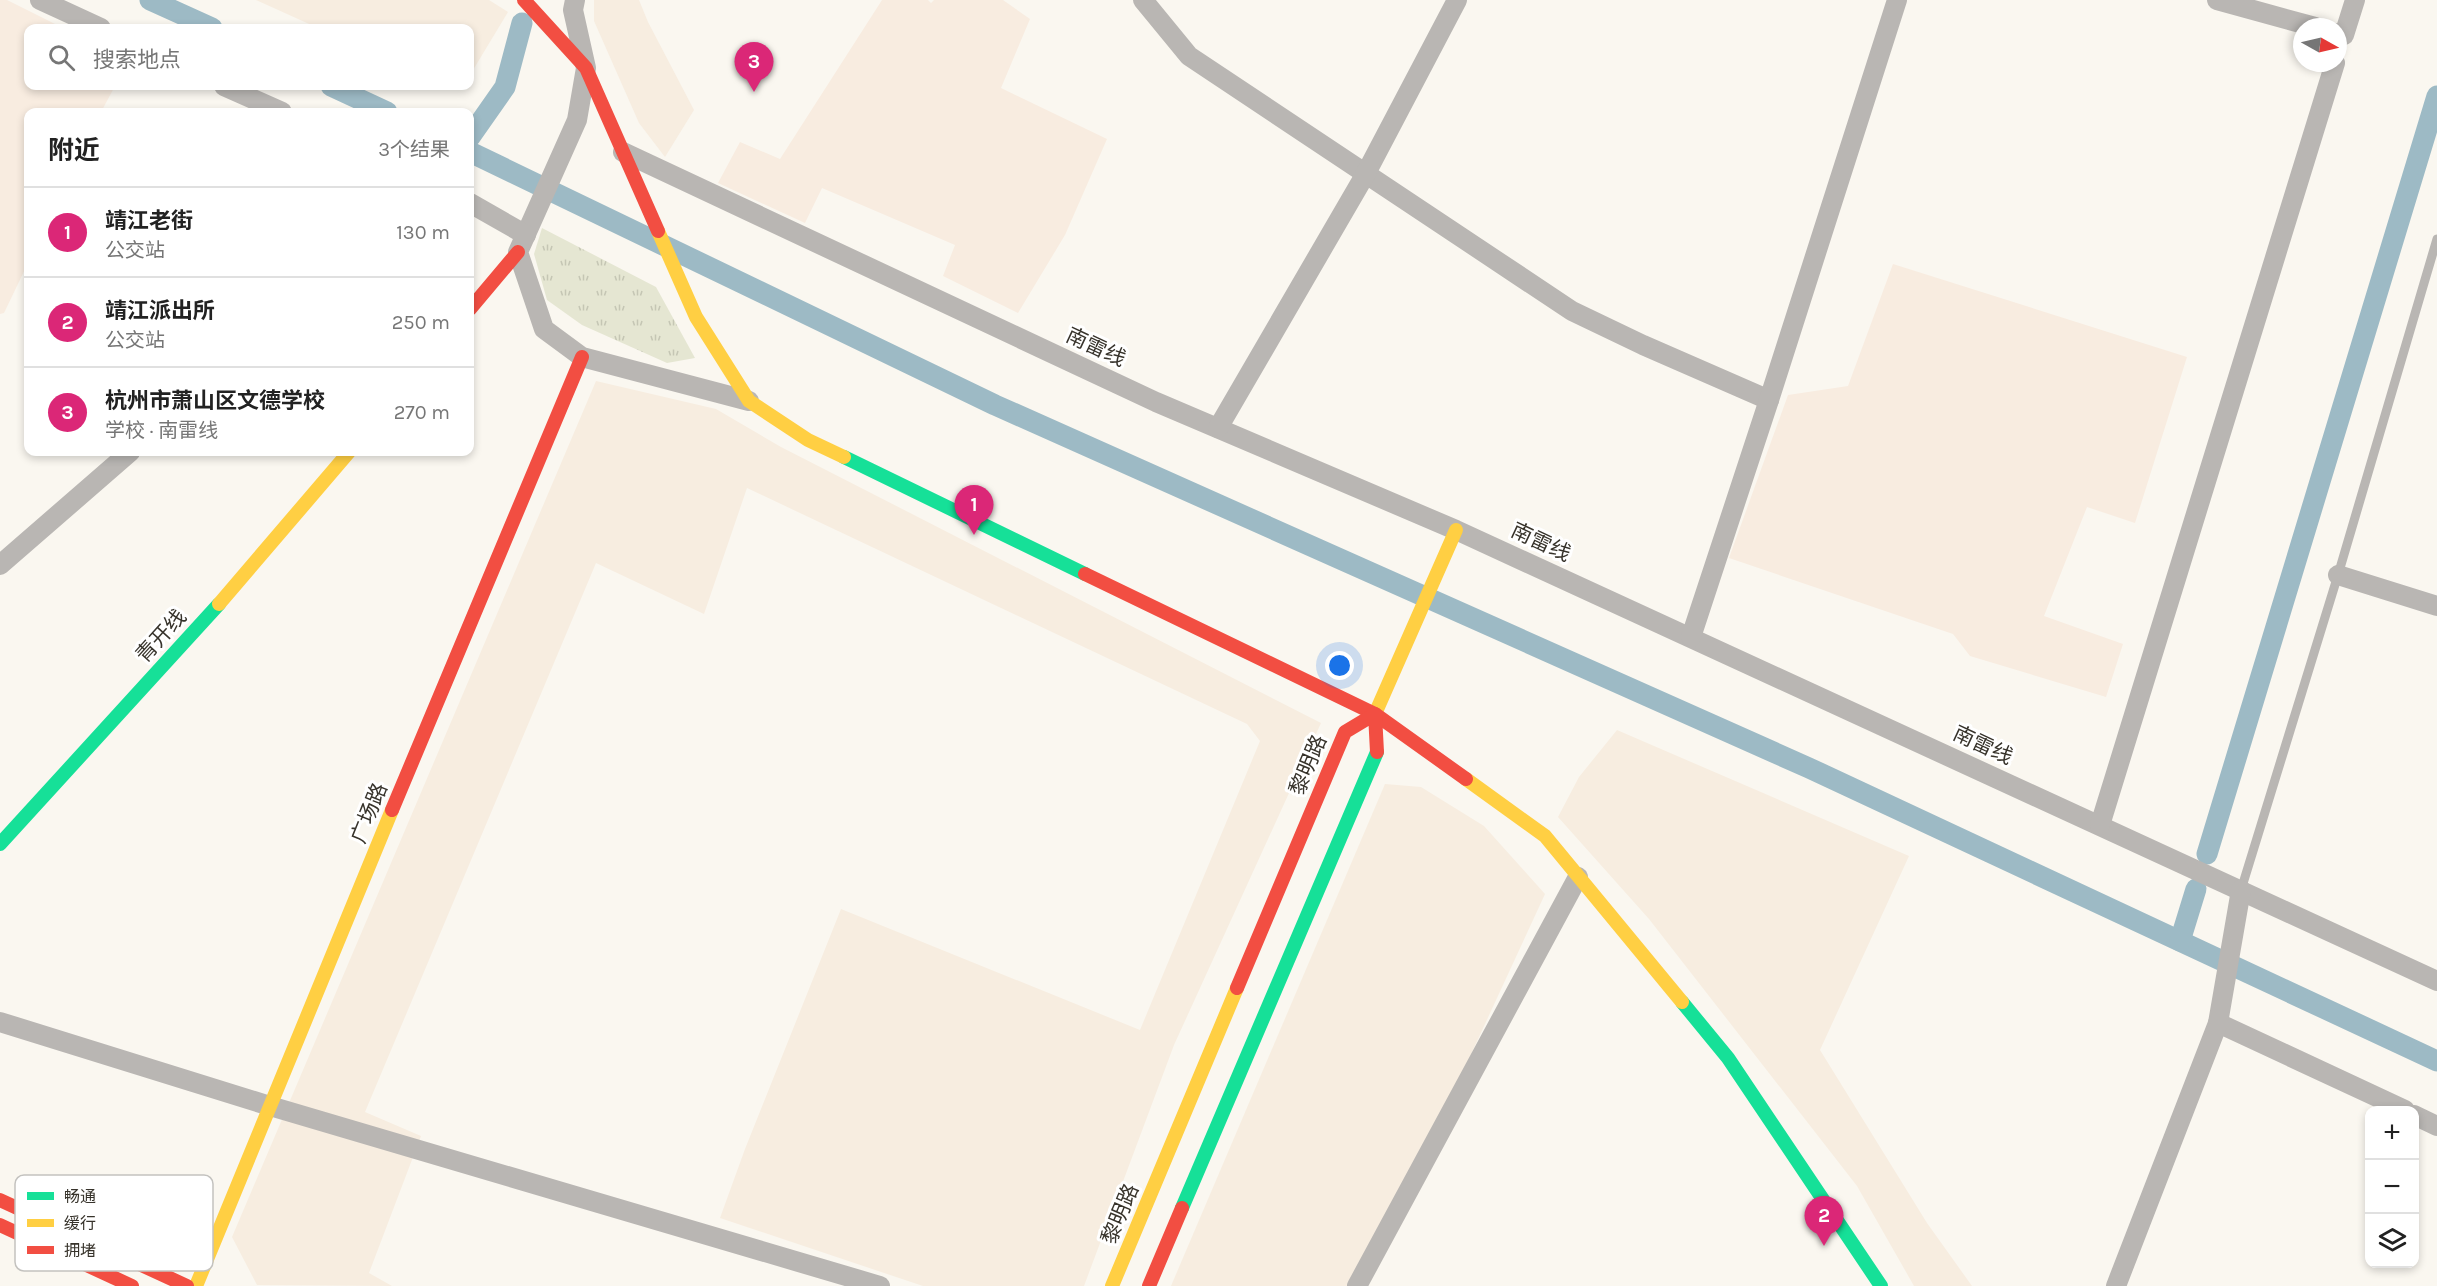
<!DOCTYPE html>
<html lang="zh">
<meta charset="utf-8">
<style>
:root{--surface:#fff;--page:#f2f2f2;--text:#222;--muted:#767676;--line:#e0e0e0;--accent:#db2777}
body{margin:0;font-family:Karla,"Noto Sans SC",sans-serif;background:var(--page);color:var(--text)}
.controls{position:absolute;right:18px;bottom:18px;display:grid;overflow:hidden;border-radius:12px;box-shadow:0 3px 9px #0003}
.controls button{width:54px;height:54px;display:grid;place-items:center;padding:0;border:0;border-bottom:2px solid var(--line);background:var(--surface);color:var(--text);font:30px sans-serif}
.compass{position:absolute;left:2293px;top:18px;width:54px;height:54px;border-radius:50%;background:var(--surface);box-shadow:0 3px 9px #0003;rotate:98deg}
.you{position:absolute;left:1340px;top:666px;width:21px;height:21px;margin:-15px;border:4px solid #fff;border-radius:50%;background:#1a73e8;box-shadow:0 0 0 9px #1a73e833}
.badge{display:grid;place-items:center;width:39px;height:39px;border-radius:50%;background:var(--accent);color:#fff;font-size:20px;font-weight:700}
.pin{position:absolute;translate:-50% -50px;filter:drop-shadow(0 2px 3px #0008)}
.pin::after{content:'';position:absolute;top:32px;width:21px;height:18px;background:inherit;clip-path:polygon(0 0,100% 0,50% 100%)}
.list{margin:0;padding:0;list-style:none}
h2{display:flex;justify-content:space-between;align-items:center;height:78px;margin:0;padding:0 24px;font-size:26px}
h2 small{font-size:20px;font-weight:400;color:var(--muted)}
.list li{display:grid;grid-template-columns:39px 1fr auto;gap:18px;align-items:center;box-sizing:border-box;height:90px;padding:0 24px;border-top:2px solid var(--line)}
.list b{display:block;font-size:22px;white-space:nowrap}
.list p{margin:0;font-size:20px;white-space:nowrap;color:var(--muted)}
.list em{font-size:20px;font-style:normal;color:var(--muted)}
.icon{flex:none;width:33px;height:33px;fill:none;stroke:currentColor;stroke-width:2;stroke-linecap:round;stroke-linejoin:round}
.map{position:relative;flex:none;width:2437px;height:1286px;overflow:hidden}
.search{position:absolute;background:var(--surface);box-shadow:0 3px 9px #0003;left:24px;top:24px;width:450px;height:66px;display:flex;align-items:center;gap:15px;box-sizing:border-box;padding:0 21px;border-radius:12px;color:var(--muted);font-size:22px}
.panel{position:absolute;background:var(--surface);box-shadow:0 3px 9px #0003;left:24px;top:108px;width:450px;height:348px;border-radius:12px}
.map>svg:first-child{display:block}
.commercial{fill:#f7ede0}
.industrial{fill:#f8ece0}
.park{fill:url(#park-tufts)}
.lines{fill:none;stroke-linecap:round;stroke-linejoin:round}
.canal{stroke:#9dbac5;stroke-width:21}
.lane{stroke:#b9b6b3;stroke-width:9}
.street{stroke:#b9b6b3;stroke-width:20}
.fast{stroke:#16e098;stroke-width:14}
.slow{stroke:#ffcf43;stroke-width:14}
.jam{stroke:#f24e42;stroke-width:14}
.labels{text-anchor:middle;stroke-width:6;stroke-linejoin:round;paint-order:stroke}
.street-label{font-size:21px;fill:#37332b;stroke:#fff}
.key{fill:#fff;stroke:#c3c2bf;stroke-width:1.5}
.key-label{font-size:16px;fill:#37332b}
</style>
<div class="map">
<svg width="2437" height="1286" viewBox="0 0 2437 1286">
<defs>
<pattern id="park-tufts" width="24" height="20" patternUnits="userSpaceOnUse" patternTransform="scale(1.5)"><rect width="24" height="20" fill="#e5e6d2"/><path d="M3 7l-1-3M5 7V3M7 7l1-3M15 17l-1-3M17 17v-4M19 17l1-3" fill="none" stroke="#c5c6b4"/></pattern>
</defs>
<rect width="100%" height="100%" fill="#faf7f0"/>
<g class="commercial">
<path d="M256,0H489L508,12L470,75V28H318Z"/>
<path d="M594,0H639L648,22L694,110L665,157L639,123L594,21Z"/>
<path d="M596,381L716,409L781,447L1321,723L1174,1045L1084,1286H923L720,1218L745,1149L841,909L1140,1030L1260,741L1247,724L747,488L704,614L596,563L365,1112L421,1136L369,1273L392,1286L257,1285L232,1237Z"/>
<path d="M1617,730L1909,856L1820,1050L1927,1223L1972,1286H1914L1857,1186L1649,919L1558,817L1579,777Z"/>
<path d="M1385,784L1421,787L1484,826L1545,894L1364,1286H1171Z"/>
</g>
<g class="industrial">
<path d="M0,0H7L63,28H28V86H115L101,112H28V263L4,313L0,314Z"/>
<path d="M882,0H928L931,3L934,0H1003L1030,19L1001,88L1107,139L1065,235L1018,313L943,276L955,245L822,188L805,223L718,183L740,142L780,159Z"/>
<path d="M1893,264L2187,357L2135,523L2087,507L2044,616L2123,644L2106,697L1970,656L1953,634L1729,558L1788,395L1848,386Z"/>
</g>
<path class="park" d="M542,228L656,287L695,358L667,363L582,325L547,300L534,254Z"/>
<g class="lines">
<g class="canal">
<path d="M150,0L212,28"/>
<path d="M331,86L387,112"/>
<path d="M470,137L505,87L522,23"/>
<path d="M470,152L995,405L1809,768L2437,1061"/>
<path d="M2207,854L2437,96"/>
<path d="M2180,941L2196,889"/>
</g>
<path class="lane" d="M2241,890L2338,575L2437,239"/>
<g class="street">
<path d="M40,0L101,28"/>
<path d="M575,0L573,10L586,68L577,120L518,252L544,329L582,357L749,401"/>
<path d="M1143,0L1189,56L1572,311L1643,345L1769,400"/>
<path d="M2217,0L2315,27"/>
<path d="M2338,33L2344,35L2355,0"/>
<path d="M224,86L282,112"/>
<path d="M623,152L1156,402L1456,530L2437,981"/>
<path d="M470,203L526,235"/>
<path d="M1218,428L1365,175L1457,0"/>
<path d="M0,565L130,452"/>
<path d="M2338,575L2437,606"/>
<path d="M1691,637L1769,400L1897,0"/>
<path d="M2100,825L2335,63"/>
<path d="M0,1022L270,1106L880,1286"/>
<path d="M2218,1023L2405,1110"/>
<path d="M2414,1115L2437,1126"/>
<path d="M1357,1286L1578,877"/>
<path d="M2116,1286L2218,1023L2241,890"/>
</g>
<g class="fast">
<path d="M844,457L1085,574"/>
<path d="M0,844L219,604"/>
<path d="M1682,1002L1728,1058L1881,1286"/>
<path d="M1182,1208L1377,752"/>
</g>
<g class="slow">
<path d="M658,231L696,317L749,401L808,440L844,457"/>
<path d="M219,604L349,452"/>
<path d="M1375,714L1456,530"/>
<path d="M1466,779L1545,836L1682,1002"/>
<path d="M196,1286L392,810"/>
<path d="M1112,1286L1237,988"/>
</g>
<g class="jam">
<path d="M524,0L586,68L658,231"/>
<path d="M470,309L518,252"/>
<path d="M1085,574L1375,714L1466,779"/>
<path d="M392,810L582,357"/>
<path d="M1237,988L1345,732L1375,714L1377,752"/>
<path d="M0,1200L187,1286"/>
<path d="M0,1225L132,1286"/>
<path d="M1149,1286L1182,1208"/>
</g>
</g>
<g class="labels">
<g class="street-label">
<text transform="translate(1096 347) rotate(25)" y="7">南雷线</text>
<text transform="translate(1541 542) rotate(25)" y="7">南雷线</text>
<text transform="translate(161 636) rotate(-48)" y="7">青开线</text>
<text transform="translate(1983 745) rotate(25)" y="7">南雷线</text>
<text transform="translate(1308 765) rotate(-67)" y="7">黎明路</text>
<text transform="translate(369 813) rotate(-68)" y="7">广场路</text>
<text transform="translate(1120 1214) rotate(-67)" y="7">黎明路</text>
</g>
</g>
<rect x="15" y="1175" width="198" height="96" rx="9" class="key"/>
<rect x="27" y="1192" width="27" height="8" fill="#16e098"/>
<rect x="27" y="1219" width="27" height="8" fill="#ffcf43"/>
<rect x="27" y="1246" width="27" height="8" fill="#f24e42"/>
<g class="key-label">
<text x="64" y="1202">畅通</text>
<text x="64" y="1229">缓行</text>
<text x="64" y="1256">拥堵</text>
</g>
</svg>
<div class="controls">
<button>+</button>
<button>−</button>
<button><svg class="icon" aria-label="layers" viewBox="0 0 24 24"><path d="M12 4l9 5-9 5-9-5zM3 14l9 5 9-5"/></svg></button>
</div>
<svg class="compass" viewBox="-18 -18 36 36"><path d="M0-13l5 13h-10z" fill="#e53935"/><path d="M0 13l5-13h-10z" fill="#767676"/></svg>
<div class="you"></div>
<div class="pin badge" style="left:974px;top:535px">1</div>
<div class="pin badge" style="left:1824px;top:1246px">2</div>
<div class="pin badge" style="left:754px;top:92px">3</div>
<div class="search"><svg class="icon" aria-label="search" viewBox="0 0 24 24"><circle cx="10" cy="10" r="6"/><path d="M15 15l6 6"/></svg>搜索地点</div>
<section class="panel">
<h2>附近<small>3个结果</small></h2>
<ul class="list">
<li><span class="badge">1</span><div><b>靖江老街</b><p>公交站</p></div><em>130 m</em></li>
<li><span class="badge">2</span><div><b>靖江派出所</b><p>公交站</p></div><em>250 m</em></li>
<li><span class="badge">3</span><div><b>杭州市萧山区文德学校</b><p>学校 · 南雷线</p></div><em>270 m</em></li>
</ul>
</section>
</div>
